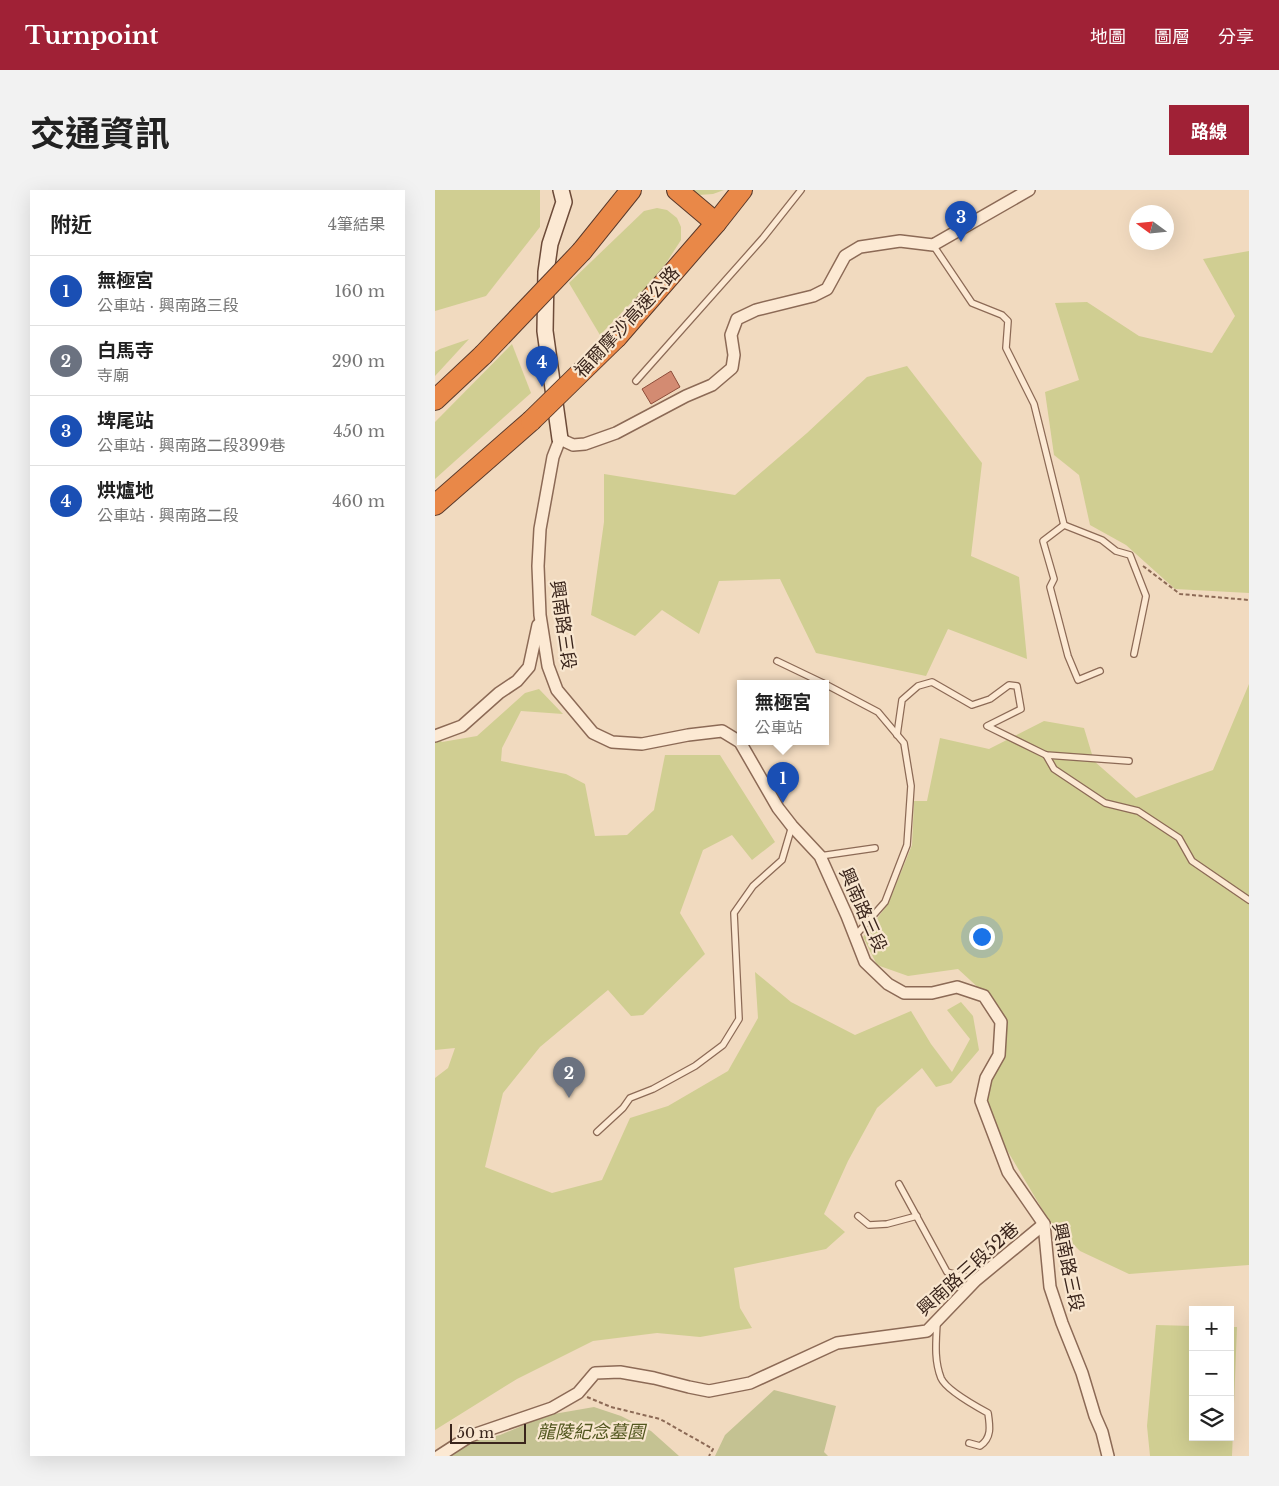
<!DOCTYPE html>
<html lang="zh-TW">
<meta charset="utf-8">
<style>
:root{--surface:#fff;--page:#f2f2f2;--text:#222;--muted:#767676;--line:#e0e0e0;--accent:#a02136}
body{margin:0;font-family:"Libre Baskerville","Noto Sans TC",serif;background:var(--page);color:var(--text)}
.controls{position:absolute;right:15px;bottom:15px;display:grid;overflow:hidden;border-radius:0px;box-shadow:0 5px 20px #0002}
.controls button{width:45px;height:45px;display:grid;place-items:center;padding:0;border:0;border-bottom:1px solid var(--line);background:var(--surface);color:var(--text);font:25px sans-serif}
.compass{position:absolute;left:694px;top:15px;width:45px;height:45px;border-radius:50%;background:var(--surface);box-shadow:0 5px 20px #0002;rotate:285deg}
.scale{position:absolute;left:15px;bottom:12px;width:76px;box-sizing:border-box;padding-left:5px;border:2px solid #3a251c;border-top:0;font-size:14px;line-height:18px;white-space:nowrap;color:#3a251c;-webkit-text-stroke:4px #f8e6cf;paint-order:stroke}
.you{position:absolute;left:546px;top:746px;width:18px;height:18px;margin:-12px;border:4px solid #fff;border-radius:50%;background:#1a73e8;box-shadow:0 0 0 8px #1a73e833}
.badge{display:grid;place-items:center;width:32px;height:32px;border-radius:50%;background:var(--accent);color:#fff;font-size:16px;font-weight:700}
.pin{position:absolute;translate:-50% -41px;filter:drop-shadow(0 1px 2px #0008)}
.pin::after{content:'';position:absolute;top:26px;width:18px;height:15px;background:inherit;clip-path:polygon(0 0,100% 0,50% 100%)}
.popup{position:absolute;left:302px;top:490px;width:92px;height:65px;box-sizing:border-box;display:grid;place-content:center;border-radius:0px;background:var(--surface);filter:drop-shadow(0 1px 4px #0005);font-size:16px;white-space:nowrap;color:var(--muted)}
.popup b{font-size:19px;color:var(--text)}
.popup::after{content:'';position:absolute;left:50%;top:100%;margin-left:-10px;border:10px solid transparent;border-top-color:var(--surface)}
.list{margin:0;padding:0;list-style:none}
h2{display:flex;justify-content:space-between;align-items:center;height:65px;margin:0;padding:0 20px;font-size:21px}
h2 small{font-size:16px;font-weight:400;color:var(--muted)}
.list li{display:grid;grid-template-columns:32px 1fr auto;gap:15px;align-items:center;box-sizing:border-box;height:70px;padding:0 20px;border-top:1px solid var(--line)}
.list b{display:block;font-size:19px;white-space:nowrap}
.list p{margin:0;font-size:16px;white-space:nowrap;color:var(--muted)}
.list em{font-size:16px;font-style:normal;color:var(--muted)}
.icon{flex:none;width:28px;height:28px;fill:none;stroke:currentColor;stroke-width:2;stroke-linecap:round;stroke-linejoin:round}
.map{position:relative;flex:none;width:814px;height:1266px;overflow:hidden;border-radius:0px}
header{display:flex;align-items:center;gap:30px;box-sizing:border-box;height:70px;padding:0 25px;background:var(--accent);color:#fff}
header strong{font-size:24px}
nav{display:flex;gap:28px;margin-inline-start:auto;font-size:18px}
.intro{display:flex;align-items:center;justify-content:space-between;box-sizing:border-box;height:120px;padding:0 30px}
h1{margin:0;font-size:35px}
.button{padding:12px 22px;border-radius:0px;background:var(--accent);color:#fff;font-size:18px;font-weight:700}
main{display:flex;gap:30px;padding:0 30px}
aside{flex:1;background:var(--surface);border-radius:0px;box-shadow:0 5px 20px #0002}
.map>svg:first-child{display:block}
.green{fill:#d0ce92}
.cemetery{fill:#c4c292}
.building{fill:#d38b72;stroke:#8d4d3a}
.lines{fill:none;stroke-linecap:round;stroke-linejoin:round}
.lane-casing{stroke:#8c6a56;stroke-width:8}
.street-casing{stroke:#8c6a56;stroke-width:14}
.secondary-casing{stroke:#6d4b39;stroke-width:18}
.highway-casing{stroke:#59392b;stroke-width:22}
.path{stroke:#8c6a56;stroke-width:2;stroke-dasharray:4 2.5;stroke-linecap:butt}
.lane{stroke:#fce9d3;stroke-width:5.5}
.street{stroke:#fce9d3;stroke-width:11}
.secondary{stroke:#fce9d3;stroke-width:15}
.highway{stroke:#e98848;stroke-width:20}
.highway-bridge-casing{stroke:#59392b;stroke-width:22;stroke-linecap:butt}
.highway-bridge{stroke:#e98848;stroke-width:20}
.labels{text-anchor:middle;stroke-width:4.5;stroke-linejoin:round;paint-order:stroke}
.street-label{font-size:18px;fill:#3a251c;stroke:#f8e6cf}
.park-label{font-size:18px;font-style:italic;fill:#535820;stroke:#f8e6cf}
</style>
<header>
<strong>Turnpoint</strong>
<nav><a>地圖</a><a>圖層</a><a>分享</a></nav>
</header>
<div class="intro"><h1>交通資訊</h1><a class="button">路線</a></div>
<main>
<aside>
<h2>附近<small>4筆結果</small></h2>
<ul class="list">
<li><span class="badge" style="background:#1a4fb4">1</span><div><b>無極宮</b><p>公車站 · 興南路三段</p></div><em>160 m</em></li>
<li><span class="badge" style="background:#6b7280">2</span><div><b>白馬寺</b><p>寺廟</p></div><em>290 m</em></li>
<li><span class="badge" style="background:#1a4fb4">3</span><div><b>埤尾站</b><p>公車站 · 興南路二段399巷</p></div><em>450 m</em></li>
<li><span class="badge" style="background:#1a4fb4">4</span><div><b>烘爐地</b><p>公車站 · 興南路二段</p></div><em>460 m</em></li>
</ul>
</aside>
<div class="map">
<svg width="814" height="1266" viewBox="0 0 814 1266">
<rect width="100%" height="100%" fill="#f1dabf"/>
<g class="green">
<path d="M0,0H105V37L51,106L0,121Z"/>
<path d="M257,0H289L278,4L263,5Z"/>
<path d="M222,18L232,20L242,28L246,37V50L224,84L165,145L134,93L209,21Z"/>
<path d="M814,61V403L740,399L691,355L655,335L644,285L619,265L610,202L644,190L620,113L652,112L704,146L777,163L800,126L768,69Z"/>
<path d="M34,149L0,186V162L5,159Z"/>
<path d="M77,154L96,203L0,289V232Z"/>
<path d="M472,176L547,273L536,366L584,387L592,469L513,439L491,486L381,463L345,389L284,391L264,444L227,420L200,446L156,425L169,332V284L300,305L372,243L432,187Z"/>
<path d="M814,494V1075L694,1084L645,1061L613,1029L569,955L542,899L561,857L560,813L523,779L473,786L442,775L428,747L453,714L477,655L479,611H492L505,548L554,559L609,531L649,538L659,571L701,608L778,580Z"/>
<path d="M104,499L128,524L86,521L67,558L66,571L131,584L150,594L160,646L192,645L219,620L230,565H285L340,652L317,670L297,645L268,660L245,723L270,764L208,825L196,826L173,800L105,857L68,903L50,977L117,1003L167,990L195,928L233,916L293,881L323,828L320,782L356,812L420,845L476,821L496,854L517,882L535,849L512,820L526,812L538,826L544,860L516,893L501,897L487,878L442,918L413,971L389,1024L410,1042L391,1059L299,1078L305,1118L317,1138L265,1147L222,1143L158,1151L82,1189L0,1240V888L13,878L20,858L0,860V544L7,552L42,546L90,503Z"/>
<path d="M721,1135L758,1136V1247H795V1137H802L797,1266H715L712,1236Z"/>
</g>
<g class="cemetery">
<path d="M339,1200L401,1216L389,1262L393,1266H280L290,1245Z"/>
<path d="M159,1217L186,1226L216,1241L244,1266H9L22,1255L65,1245L113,1225Z"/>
</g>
<path class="building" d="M236,181L245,197L216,214L207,199Z"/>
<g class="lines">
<g class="lane-casing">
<g id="lane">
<path d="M498,55L537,113L567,125L573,131L571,158L599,214L629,335"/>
<path d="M201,191L328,48L366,0"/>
<path d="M342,471L390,494"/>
<path d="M665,481L643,490L633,466L615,397L619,389L608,351L629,335L667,350L681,361L695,365L711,406L699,464"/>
<path d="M390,494L443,522L469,553L476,596L472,655L450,712L420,746"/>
<path d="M462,545L467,510L483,496L497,492L537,515L555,509L574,495L582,496L586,519L552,536L611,565L694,571"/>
<path d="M611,565L619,579L670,613L703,621L744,648L757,671L814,710"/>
<path d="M385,666L440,658"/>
<path d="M162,942L188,918L195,908L218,899L260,876L288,855L304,829L299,723L318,696L347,670L357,636"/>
<path d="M464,994L512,1082L541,1090"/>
<path d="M423,1026L434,1035L452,1034L482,1026"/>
<path d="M502,1133C501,1152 499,1170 506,1188C511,1200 542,1217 553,1223C555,1236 557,1248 545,1256L534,1253"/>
</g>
</g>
<g class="street-casing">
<g id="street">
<path d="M594,0L498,55L465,51L425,57L410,66L392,99L378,106L321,120L302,129L296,145L299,165L297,178L277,195L251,206L181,243L150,254L138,255L125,249L118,267L105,339L103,376L105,425L113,476L122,500L158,543L177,552L207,554L253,545L287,541L305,552L343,618L357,636L385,666L412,726L430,772L453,794L469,803H497L522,797L549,806L566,832L564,865L551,888L546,911L573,982L609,1034L615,1097L627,1133L647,1183L660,1226L667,1242L673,1266"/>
<path d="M0,546L27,536L64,503L82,491L94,477L103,435"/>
<path d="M4,1266L35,1246L117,1218L143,1203L160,1183L185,1182L219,1188L254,1197L274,1201L315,1193L402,1153L492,1141L541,1090L609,1034"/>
</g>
</g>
<g class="secondary-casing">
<path id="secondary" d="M125,249L110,141L111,82L115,54L129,12L126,0"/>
</g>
<g class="highway-casing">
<g id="highway">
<path d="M242,0L281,33"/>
<path d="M147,61L196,0"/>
<path d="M182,147L281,33L307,0"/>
<path d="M0,210L48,165"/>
<path d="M0,315L96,231"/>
</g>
</g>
<g class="path">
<path d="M708,376L745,404L814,410"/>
<path d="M152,1207L176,1217L225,1229L278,1259L274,1266"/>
</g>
<use href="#lane" class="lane"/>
<use href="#street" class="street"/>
<use href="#secondary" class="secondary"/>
<use href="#highway" class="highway"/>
<g class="highway-bridge-casing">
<g id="highway-bridge">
<path d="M48,165L147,61"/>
<path d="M96,231L182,147"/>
</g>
</g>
<use href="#highway-bridge" class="highway-bridge"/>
</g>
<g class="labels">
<g class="street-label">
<text transform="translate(192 132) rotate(-47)" y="6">福爾摩沙高速公路</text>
<text transform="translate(128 435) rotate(82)" y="6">興南路三段</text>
<text transform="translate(428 720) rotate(66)" y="6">興南路三段</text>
<text transform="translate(633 1077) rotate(78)" y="6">興南路三段</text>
<text transform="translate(533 1079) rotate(-42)" y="6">興南路三段52巷</text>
</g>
<g class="park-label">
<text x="156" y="1248">龍陵紀念墓園</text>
</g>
</g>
</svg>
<div class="controls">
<button>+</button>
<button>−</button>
<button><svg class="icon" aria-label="layers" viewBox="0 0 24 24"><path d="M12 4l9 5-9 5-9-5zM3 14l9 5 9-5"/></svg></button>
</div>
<svg class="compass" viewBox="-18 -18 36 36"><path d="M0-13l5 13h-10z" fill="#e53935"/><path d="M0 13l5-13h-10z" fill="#767676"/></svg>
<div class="scale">50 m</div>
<div class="you"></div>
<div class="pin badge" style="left:348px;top:613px;background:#1a4fb4">1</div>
<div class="popup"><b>無極宮</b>公車站</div>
<div class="pin badge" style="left:134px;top:908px;background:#6b7280">2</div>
<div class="pin badge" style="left:526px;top:52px;background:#1a4fb4">3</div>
<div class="pin badge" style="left:107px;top:197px;background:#1a4fb4">4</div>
</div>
</main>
